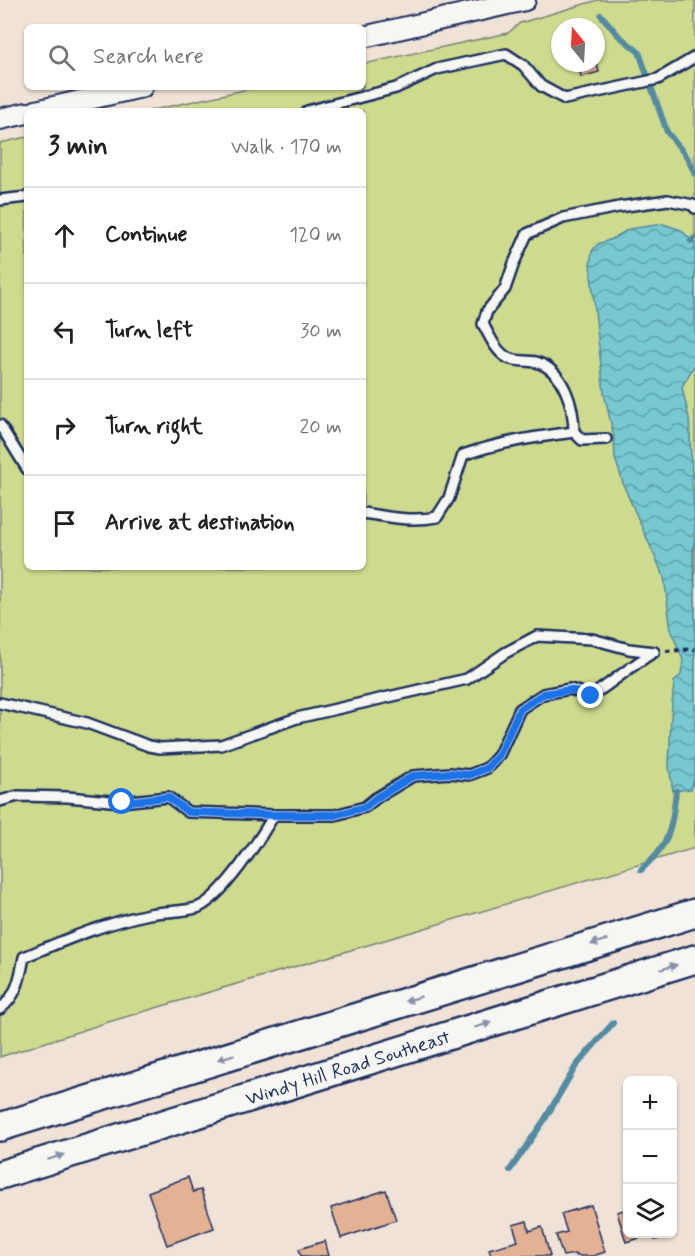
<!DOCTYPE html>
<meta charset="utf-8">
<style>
:root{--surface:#fff;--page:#f6f6f6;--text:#202124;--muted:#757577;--line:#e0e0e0}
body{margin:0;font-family:Mynerve,sans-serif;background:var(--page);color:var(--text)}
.controls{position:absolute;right:18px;bottom:18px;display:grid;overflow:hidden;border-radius:9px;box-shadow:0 2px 4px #0004}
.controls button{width:54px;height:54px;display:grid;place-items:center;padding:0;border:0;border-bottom:2px solid var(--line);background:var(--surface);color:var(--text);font:30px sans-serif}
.compass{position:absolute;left:551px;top:18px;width:54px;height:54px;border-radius:50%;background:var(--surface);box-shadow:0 2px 4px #0004;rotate:342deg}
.stop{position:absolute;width:18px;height:18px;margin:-14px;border:4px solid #1a73e8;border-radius:50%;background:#fff}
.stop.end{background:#1a73e8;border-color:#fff;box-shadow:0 2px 6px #0008}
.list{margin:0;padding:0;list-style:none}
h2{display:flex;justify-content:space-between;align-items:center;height:78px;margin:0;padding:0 24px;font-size:26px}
h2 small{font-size:20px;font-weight:400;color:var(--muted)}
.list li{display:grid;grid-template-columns:39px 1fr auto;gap:18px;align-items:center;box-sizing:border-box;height:96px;padding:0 24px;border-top:2px solid var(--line)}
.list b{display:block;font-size:22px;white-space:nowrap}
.list em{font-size:20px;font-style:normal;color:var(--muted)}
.icon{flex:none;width:33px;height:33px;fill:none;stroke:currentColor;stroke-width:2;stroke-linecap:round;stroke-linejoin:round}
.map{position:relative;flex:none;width:695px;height:1256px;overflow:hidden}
.search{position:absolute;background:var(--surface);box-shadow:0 2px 4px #0004;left:24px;top:24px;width:342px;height:66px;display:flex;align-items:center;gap:15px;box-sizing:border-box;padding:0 21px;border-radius:9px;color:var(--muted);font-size:22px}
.panel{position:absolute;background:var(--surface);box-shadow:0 2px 4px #0004;left:24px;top:108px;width:342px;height:462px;border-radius:9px}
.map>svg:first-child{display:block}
.grass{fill:#ceda8e;stroke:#748476;stroke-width:1.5;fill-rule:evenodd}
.water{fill:url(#water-waves);stroke:#528ba2;stroke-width:1.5}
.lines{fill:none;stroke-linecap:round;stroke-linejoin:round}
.stream{stroke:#528ba2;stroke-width:6}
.building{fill:#e3b295;stroke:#1b2f5e;stroke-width:1.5}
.service-casing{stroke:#1b2f5e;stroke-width:14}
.minor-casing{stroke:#1b2f5e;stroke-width:24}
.secondary-casing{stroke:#1b2f5e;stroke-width:32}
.path{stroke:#1b2f5e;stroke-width:4;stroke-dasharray:4.5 4.5;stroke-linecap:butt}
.service{stroke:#f6f6f2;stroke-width:9}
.minor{stroke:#f6f6f2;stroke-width:20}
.secondary{stroke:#f6f6f2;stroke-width:27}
.oneway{fill:#8892a8}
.route{stroke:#1a73e8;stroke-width:8}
.labels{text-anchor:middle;stroke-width:5;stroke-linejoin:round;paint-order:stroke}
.street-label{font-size:20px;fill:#1b2f5e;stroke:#f6f6f2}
</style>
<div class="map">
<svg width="695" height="1256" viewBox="0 0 695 1256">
<defs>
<pattern id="water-waves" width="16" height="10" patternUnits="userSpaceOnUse" patternTransform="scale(1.5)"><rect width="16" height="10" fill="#77c8d0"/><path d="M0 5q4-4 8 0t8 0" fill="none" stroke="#61a3ac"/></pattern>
</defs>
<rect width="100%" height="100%" fill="#f0e2d6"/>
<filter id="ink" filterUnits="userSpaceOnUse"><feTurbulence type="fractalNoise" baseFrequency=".0167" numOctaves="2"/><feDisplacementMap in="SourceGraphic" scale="12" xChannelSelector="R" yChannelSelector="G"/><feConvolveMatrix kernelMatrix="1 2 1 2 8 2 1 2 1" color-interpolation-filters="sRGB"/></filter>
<g filter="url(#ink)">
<path class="grass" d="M598,0H695V848L105,1023L0,1057V143L27,137V567H363V111H148L258,87H363V64L508,33L520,23ZM560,27H596V63H560Z"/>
<path class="water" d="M663,224L681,230L691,240L695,239V364L682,387L689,418L695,531L693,559L695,590V775L691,789L673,791L669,767L671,716L674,682L681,675L683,660L671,630L664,577L625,489L615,458L614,437L604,393L590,265L592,251L598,244L612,239L629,229Z"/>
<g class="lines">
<g class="stream">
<path d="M601,15L618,35L639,52L667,132L687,157L695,174"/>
<path d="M691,241L695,238"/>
<path d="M641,870C671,842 671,831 676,791"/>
<path d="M510,1170L545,1119L576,1066L613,1023"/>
</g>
</g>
<g class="building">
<path d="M596,61L599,72L581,77L578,63H596Z"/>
<path d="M188,1177L193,1192L201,1190L214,1228L167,1245L148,1192Z"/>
<path d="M386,1190L396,1220L341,1238L331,1208Z"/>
<path d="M591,1205L605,1252L593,1256H576L575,1254L563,1256L556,1235L567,1232L561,1214Z"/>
<path d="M628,1209V1234H668L669,1236L655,1240L653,1234L626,1242L617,1212Z"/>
<path d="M527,1221L529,1231L542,1227L550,1256H491L489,1249L518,1241L513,1225Z"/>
<path d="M325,1241L329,1256H301L299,1249Z"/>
</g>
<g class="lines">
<g class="service-casing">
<g id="service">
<path d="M307,111L396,88L437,69L506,54L523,65L541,86L565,99L658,79L695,57"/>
<path d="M0,200L27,197"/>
<path d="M0,425L27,469"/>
<path d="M606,439L582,440L574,432C574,407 564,370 536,362C527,360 515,362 508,358C496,352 489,335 483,324L487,311L505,289L514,263L527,234L563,218L619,207L668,200L693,205L695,208"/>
<path d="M363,513C389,517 411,522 437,517L449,498L463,455C500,442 536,437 574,432"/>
<path d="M0,703L87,723L149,746L160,748L221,745L297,718L467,679L505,653L537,636L592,639L629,649L654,652"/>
<path d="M0,801L18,796L68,797L121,802L168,797L188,812L274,815"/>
<path d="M0,1009C17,996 20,978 24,957C65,940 105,923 149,914C163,911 187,912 199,907C223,896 260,839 274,815H335L365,807L376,798L413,776L450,773L469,775L487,768L499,755L520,709L543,694L570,689L591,696C613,682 632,665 654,652"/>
</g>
</g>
<g class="minor-casing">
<g id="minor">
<path d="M363,37L525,0"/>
<path d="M36,111L142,87"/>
<path d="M0,119L27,113"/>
</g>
</g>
<g class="secondary-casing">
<g id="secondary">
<path d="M0,1127L695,913"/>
<path id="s1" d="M0,1175L695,959"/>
</g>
</g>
<path class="path" d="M666,651L695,649"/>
<use href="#service" class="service"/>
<use href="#minor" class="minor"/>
<use href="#secondary" class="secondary"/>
</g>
<defs><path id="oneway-solid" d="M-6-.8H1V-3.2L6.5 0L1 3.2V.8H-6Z" transform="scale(1.5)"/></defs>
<g class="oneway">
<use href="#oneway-solid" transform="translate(599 942) rotate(163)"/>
<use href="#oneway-solid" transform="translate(669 967) rotate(-17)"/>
<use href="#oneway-solid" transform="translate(413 999) rotate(163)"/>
<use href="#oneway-solid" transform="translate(483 1025) rotate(-17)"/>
<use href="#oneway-solid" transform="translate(226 1057) rotate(163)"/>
<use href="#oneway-solid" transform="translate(56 1157) rotate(-18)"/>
</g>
</g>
<g class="lines" filter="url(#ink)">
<path class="route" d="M122,802L168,797L188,812L274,815H335L365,807L376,798L413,776L450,773L469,775L487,768L499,755L520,709L543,694L570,690L591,696"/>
</g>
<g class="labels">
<g class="street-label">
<text dy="7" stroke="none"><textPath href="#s1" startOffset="364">Windy Hill Road Southeast</textPath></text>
</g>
</g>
</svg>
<div class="controls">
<button>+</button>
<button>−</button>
<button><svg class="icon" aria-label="layers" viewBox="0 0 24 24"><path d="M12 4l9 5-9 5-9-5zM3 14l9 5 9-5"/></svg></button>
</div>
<svg class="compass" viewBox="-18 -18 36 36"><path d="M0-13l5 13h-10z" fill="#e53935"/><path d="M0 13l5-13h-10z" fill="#757577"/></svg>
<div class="stop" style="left:122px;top:802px"></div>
<div class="stop end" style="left:591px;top:696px"></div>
<div class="search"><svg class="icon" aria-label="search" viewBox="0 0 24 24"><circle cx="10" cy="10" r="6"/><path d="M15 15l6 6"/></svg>Search here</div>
<section class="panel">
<h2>3 min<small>Walk · 170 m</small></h2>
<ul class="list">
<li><svg class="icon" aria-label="ahead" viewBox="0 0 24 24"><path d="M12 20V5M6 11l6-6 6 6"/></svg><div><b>Continue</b></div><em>120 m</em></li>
<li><svg class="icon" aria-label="left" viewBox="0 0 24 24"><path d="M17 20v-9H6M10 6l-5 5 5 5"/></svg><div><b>Turn left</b></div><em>30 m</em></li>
<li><svg class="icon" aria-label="right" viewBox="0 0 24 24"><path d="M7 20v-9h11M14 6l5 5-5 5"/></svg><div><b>Turn right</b></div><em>20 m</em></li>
<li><svg class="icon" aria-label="arrive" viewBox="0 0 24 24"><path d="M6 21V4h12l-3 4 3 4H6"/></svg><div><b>Arrive at destination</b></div></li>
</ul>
</section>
</div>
